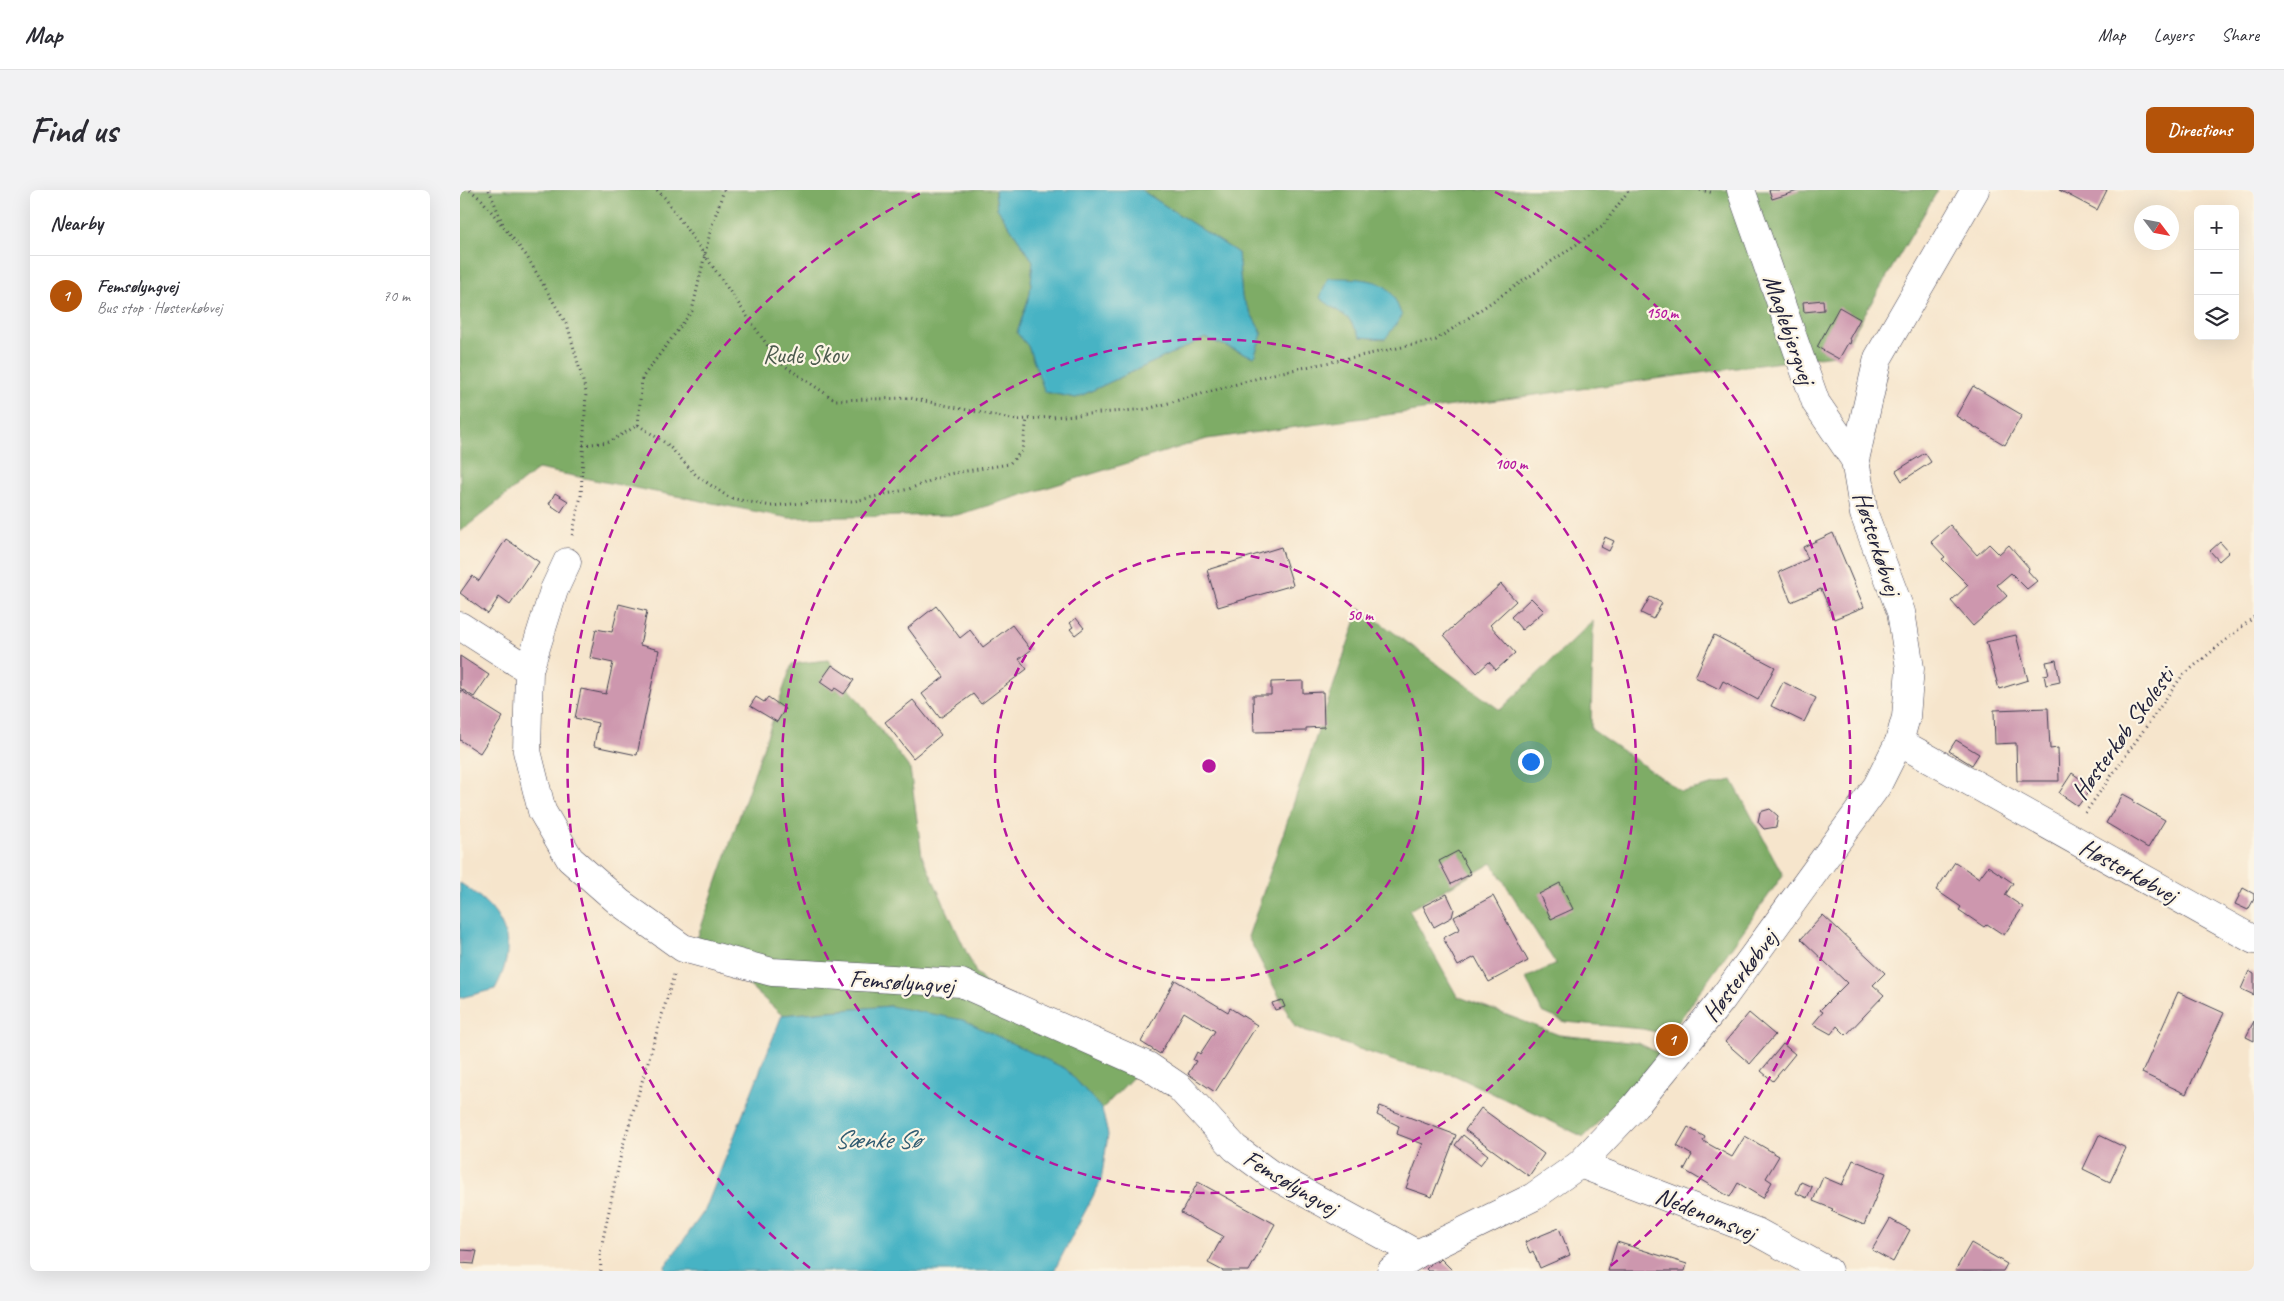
<!DOCTYPE html>
<meta charset="utf-8">
<style>
:root{--surface:#fff;--page:#f2f2f3;--text:#2b2b33;--muted:#7c7c81;--line:#e1e1e2;--accent:#b45309}
body{margin:0;font-family:Caveat,sans-serif;background:var(--page);color:var(--text)}
.controls{position:absolute;right:15px;top:15px;display:grid;overflow:hidden;border-radius:8px;box-shadow:0 5px 20px #0002}
.controls button{width:45px;height:45px;display:grid;place-items:center;padding:0;border:0;border-bottom:1px solid var(--line);background:var(--surface);color:var(--text);font:25px sans-serif}
.compass{position:absolute;left:1674px;top:15px;width:45px;height:45px;border-radius:50%;background:var(--surface);box-shadow:0 5px 20px #0002;rotate:122deg}
.you{position:absolute;left:1070px;top:571px;width:18px;height:18px;margin:-12px;border:4px solid #fff;border-radius:50%;background:#1a73e8;box-shadow:0 0 0 8px #1a73e833}
.badge{display:grid;place-items:center;width:32px;height:32px;border-radius:50%;background:var(--accent);color:#fff;font-size:16px;font-weight:700}
.pin{position:absolute;translate:-50% -50%;border:2px solid #fff;box-shadow:0 1px 5px #0006}
.list{margin:0;padding:0;list-style:none}
h2{display:flex;justify-content:space-between;align-items:center;height:65px;margin:0;padding:0 20px;font-size:21px}
h2 small{font-size:16px;font-weight:400;color:var(--muted)}
.list li{display:grid;grid-template-columns:32px 1fr auto;gap:15px;align-items:center;box-sizing:border-box;height:80px;padding:0 20px;border-top:1px solid var(--line)}
.list b{display:block;font-size:19px;white-space:nowrap}
.list p{margin:0;font-size:16px;white-space:nowrap;color:var(--muted)}
.list em{font-size:16px;font-style:normal;color:var(--muted)}
.icon{flex:none;width:28px;height:28px;fill:none;stroke:currentColor;stroke-width:2;stroke-linecap:round;stroke-linejoin:round}
.map{position:relative;flex:none;width:1794px;height:1081px;overflow:hidden;border-radius:8px}
header{display:flex;align-items:center;gap:30px;box-sizing:border-box;height:70px;padding:0 25px;background:var(--surface);border-bottom:1px solid var(--line)}
header strong{font-size:24px}
nav{display:flex;gap:28px;margin-inline-start:auto;font-size:18px}
.intro{display:flex;align-items:center;justify-content:space-between;box-sizing:border-box;height:120px;padding:0 30px}
h1{margin:0;font-size:35px}
.button{padding:12px 22px;border-radius:8px;background:var(--accent);color:#fff;font-size:18px;font-weight:700}
main{display:flex;gap:30px;padding:0 30px}
aside{flex:1;background:var(--surface);border-radius:8px;box-shadow:0 5px 20px #0002}
.map>svg:first-child{display:block}
.forest{fill:#7eac66;stroke:#506750;fill-rule:evenodd}
.water{fill:#47b3c4;stroke:#346a80}
.building{fill:#cd97ae}
.lines{fill:none;stroke-linecap:round;stroke-linejoin:round}
.street-casing{stroke:#423f51;stroke-width:29}
.secondary-casing{stroke:#423f51;stroke-width:29}
.path{stroke:#423f51;stroke-width:3;stroke-dasharray:1 4;stroke-linecap:butt}
.street{stroke:#fff;stroke-width:28}
.secondary{stroke:#fff;stroke-width:28}
.ring{fill:none;stroke:#b5179e;stroke-width:2.5;stroke-dasharray:9 6}
.labels{text-anchor:middle;stroke-width:4.5;stroke-linejoin:round;paint-order:stroke}
.street-label{font-size:25px;fill:#22223b;stroke:#fcf5e5}
.park-label{font-size:25px;fill:#4d5c4f;stroke:#fcf5e5}
.water-label{font-size:26px;font-style:italic;fill:#315c72;stroke:#fcf5e5}
.centre{fill:#b5179e;stroke:#fcf5e5;stroke-width:2.5}
.ring-label{font-size:15px;text-anchor:middle;font-weight:bold;fill:#b5179e;stroke:#fcf5e5;stroke-width:4.5;stroke-linejoin:round;paint-order:stroke}
</style>
<header>
<strong>Map</strong>
<nav><a>Map</a><a>Layers</a><a>Share</a></nav>
</header>
<div class="intro"><h1>Find us</h1><a class="button">Directions</a></div>
<main>
<aside>
<h2>Nearby<small></small></h2>
<ul class="list">
<li><span class="badge">1</span><div><b>Femsølyngvej</b><p>Bus stop · Høsterkøbvej</p></div><em>70 m</em></li>
</ul>
</aside>
<div class="map">
<svg width="1794" height="1081" viewBox="0 0 1794 1081">
<rect width="100%" height="100%" fill="#fcf5e5"/>
<filter id="ink" filterUnits="userSpaceOnUse"><feTurbulence type="fractalNoise" baseFrequency=".02" numOctaves="2"/><feDisplacementMap in="SourceGraphic" scale="10" xChannelSelector="R" yChannelSelector="G"/><feConvolveMatrix kernelMatrix="1 2 1 2 8 2 1 2 1" color-interpolation-filters="sRGB"/></filter>
<filter id="wash" filterUnits="userSpaceOnUse"><feTurbulence type="fractalNoise" baseFrequency=".0096" numOctaves="4" result="noise"/><feDisplacementMap in="SourceGraphic" scale="20" xChannelSelector="R" yChannelSelector="G"/><feGaussianBlur stdDeviation="1.12" result="paint"/><feColorMatrix in="noise" values="0 0 0 0 0 0 0 0 0 0 0 0 0 0 0 0 0 1.4 0 .05"/><feComposite in="paint" operator="in"/></filter>
<g filter="url(#wash)">
<rect width="100%" height="100%" fill="#f6e5cc"/>
<g class="forest">
<path d="M0,0H535L537,18L573,71L570,104L557,143L568,156L585,202L616,208L745,148L794,167L802,144L782,107L778,63L681,0H1478L1381,164L747,249L497,325L329,328L78,279L0,342ZM889,129L925,149L901,147Z"/>
<path d="M900,418L1040,520L1133,431L1131,539L1222,602L1272,590L1323,685L1209,845L1183,839L1105,832L1082,822L1066,788L1096,774L1032,673L949,720L997,806L1099,845L1178,853L1203,865L1124,947L994,885L940,873L835,837L788,747Z"/>
<path d="M368,470L450,579L462,666L516,783L559,829L678,882L642,919L606,879L430,816L322,825L237,749L332,474Z"/>
</g>
<g class="water">
<path d="M535,0H681L778,63L782,107L802,144L794,167L745,148L616,208L585,202L568,156L557,143L570,104L573,71L537,18Z"/>
<path d="M868,88C883,88 915,87 927,98C935,106 938,117 942,126L925,149L901,147L889,129L860,108Z"/>
<path d="M0,693C43,720 61,752 35,799L0,808Z"/>
<path d="M430,816L503,830L606,879L642,919L648,945L641,991L594,1081H206L205,1076L245,1020L322,825Z"/>
</g>
<g id="blocks">
<g class="building">
<path d="M1309,0H1341L1312,9Z"/>
<path d="M1599,0H1647L1637,20Z"/>
<path d="M1363,110L1364,120L1344,122L1343,112Z"/>
<path d="M1379,117L1400,129L1389,149L1391,150L1390,154L1388,153L1379,169L1357,157Z"/>
<path d="M1513,196L1562,225L1545,255L1496,226Z"/>
<path d="M1465,263L1471,272L1442,291L1436,281Z"/>
<path d="M95,303L108,311L101,322L89,314Z"/>
<path d="M1490,335L1517,365L1529,354L1539,364L1549,355L1569,378L1568,381L1577,391L1567,399L1551,383L1537,395L1547,406L1513,436L1491,411L1508,395L1482,369L1485,367L1471,352Z"/>
<path d="M1373,343L1404,417L1374,429L1361,399L1331,412L1319,382L1348,369L1343,357Z"/>
<path d="M1145,347L1154,351L1149,361L1141,357Z"/>
<path d="M46,349L79,372L50,415L39,407L28,424L0,403L12,386L19,391Z"/>
<path d="M1760,352L1769,362L1759,371L1750,361Z"/>
<path d="M821,357L833,395L758,417L747,380Z"/>
<path d="M1041,394L1056,411L1030,435L1055,463L1036,480L1029,472L1017,483L984,445Z"/>
<path d="M1190,407L1202,413L1193,429L1181,423Z"/>
<path d="M1071,408L1084,421L1062,440L1051,427Z"/>
<path d="M159,414L187,421L180,455L199,460L177,565L134,556L138,533L115,528L121,499L146,504L153,473L130,468L136,439L152,442Z"/>
<path d="M476,416L500,448L510,440L523,457L552,435L571,460L559,469L567,479L521,514L513,504L480,528L462,504L484,487L448,438Z"/>
<path d="M616,428L624,438L615,445L610,439L613,437L610,433Z"/>
<path d="M1254,445L1315,477L1298,510L1263,491L1259,499L1235,487Z"/>
<path d="M1556,445L1568,490L1539,499L1526,452Z"/>
<path d="M0,466L29,485L14,507L0,498Z"/>
<path d="M1596,470L1600,492L1586,495L1584,485L1589,484L1586,472Z"/>
<path d="M372,475L394,490L384,504L375,498L373,501L360,492Z"/>
<path d="M843,491V503L863,502L864,537L846,538V541L794,542L793,505H811V492Z"/>
<path d="M1323,492L1356,508L1344,532L1311,516Z"/>
<path d="M0,500L43,527L20,563L0,550Z"/>
<path d="M296,507L304,512L308,507L325,519L317,532L290,516Z"/>
<path d="M453,510L481,545L453,568L425,532Z"/>
<path d="M1588,518L1590,559L1598,558L1599,591H1557L1556,553L1535,554L1534,520Z"/>
<path d="M1496,550L1519,564L1512,575L1489,561Z"/>
<path d="M1612,583L1632,597L1618,616L1599,603Z"/>
<path d="M1663,604L1674,610L1673,612L1705,630L1688,658L1646,633Z"/>
<path d="M1310,619L1318,626L1316,637L1304,639L1298,632L1300,622Z"/>
<path d="M998,661L1011,684L991,694L979,671Z"/>
<path d="M1495,672L1519,688L1528,676L1553,693L1545,705L1563,717L1544,745L1527,734L1524,737L1499,720L1501,717L1476,700Z"/>
<path d="M1100,693L1113,719L1091,729L1079,704Z"/>
<path d="M1783,698L1794,704V709L1788,720L1775,714Z"/>
<path d="M987,704L994,719L992,727L974,737L963,716Z"/>
<path d="M1033,706L1068,771L1029,792L1015,767L998,776L983,748L1000,739L994,727Z"/>
<path d="M1363,725L1425,783L1413,795L1424,805L1386,845L1377,836L1371,844L1353,834L1363,822L1360,820L1387,793L1341,749Z"/>
<path d="M1789,781L1794,784V805L1781,799Z"/>
<path d="M715,790L768,822L770,818L797,835L755,902L728,884L736,871L733,870L737,862L740,864L755,841L724,822L700,864L681,852Z"/>
<path d="M1718,802L1764,823L1726,904L1682,883Z"/>
<path d="M822,810L825,817L815,820L812,813Z"/>
<path d="M1289,823L1315,845L1290,874L1265,852Z"/>
<path d="M1794,831V851L1786,847Z"/>
<path d="M1323,854L1335,864L1313,891L1301,881Z"/>
<path d="M920,916L996,945L972,1007L946,998L963,954L937,944L939,936L917,925Z"/>
<path d="M1021,918L1084,964L1069,986L1005,940Z"/>
<path d="M1228,937L1245,947L1243,951L1272,967L1285,946L1319,966L1306,988L1312,992L1303,1008L1278,993L1270,1007L1224,980L1232,965L1217,956Z"/>
<path d="M1003,945L1028,965L1020,975L995,955Z"/>
<path d="M1639,945L1666,958L1650,992L1623,979Z"/>
<path d="M1393,970L1426,983L1404,1035L1371,1021L1373,1019L1353,1011L1363,987L1382,995Z"/>
<path d="M738,992L815,1034L789,1081H763L748,1073L763,1046L721,1023Z"/>
<path d="M1341,992L1352,997L1347,1008L1336,1003Z"/>
<path d="M1430,1029L1450,1040L1433,1072L1412,1060Z"/>
<path d="M1099,1038L1110,1065L1080,1078L1073,1061L1070,1063L1065,1052Z"/>
<path d="M1157,1052L1227,1074L1225,1081H1148Z"/>
<path d="M1511,1053L1547,1074L1543,1081H1495Z"/>
<path d="M0,1060L17,1061L14,1074L0,1073Z"/>
<path d="M981,1069L993,1081H968L966,1079L975,1070L978,1072Z"/>
</g>
</g>
</g>
<g filter="url(#ink)">
<use href="#blocks" fill-opacity="0" stroke="#423f51" stroke-width="1"/>
<g class="lines">
<g class="street-casing">
<g id="street">
<path d="M1281,0L1356,213L1395,270"/>
<path d="M107,372L94,400L69,480L67,561L82,621L110,669L159,712L223,758L312,782L501,793L688,876L719,897L775,958L809,983L957,1064"/>
<path d="M0,436L69,480"/>
<path d="M1439,552L1794,750"/>
<path d="M1120,974L1297,1042L1368,1081"/>
</g>
</g>
<g class="secondary-casing">
<path id="secondary" d="M931,1081L957,1064L1073,1007L1120,974L1175,916L1260,812L1417,596L1439,552L1446,527L1450,478L1441,422L1404,324L1395,270L1418,168L1515,0"/>
</g>
<g class="path">
<path d="M10,0L22,10L66,65L108,137L126,202L121,306L112,346"/>
<path d="M29,0L43,34"/>
<path d="M197,0L205,8L319,172L375,210L450,208L556,230L687,219L813,184L976,150L1142,37L1169,0"/>
<path d="M1240,0L1254,3"/>
<path d="M178,235L207,254L237,286L270,308L311,316L353,312L395,311L449,299L488,284L549,274L562,261L567,229"/>
<path d="M123,255L149,252L178,235L182,188L232,121L251,38L264,0"/>
<path d="M1625,623L1722,486L1794,427"/>
<path d="M141,1081L140,1063L163,955L214,785"/>
</g>
<use href="#street" class="street"/>
<use href="#secondary" class="secondary"/>
</g>
</g>
<g class="ring">
<circle cx="749" cy="576" r="214"/>
<circle cx="749" cy="576" r="427"/>
<path d="M350 1078A641 641 0 0 1 463 2M1035 2A641 641 0 0 1 1148 1078"/>
</g>
<g class="labels">
<g class="street-label">
<text transform="translate(1330 139) rotate(71)" y="9">Maglebjergvej</text>
<text transform="translate(1418 353) rotate(72)" y="9">Høsterkøbvej</text>
<text transform="translate(1662 543) rotate(-54)" y="9">Høsterkøb Skolesti</text>
<text transform="translate(1669 680) rotate(29)" y="9">Høsterkøbvej</text>
<text transform="translate(1279 785) rotate(-53)" y="9">Høsterkøbvej</text>
<text transform="translate(442 791) rotate(4)" y="9">Femsølyngvej</text>
<text transform="translate(831 992) rotate(31)" y="9">Femsølyngvej</text>
<text transform="translate(1246 1023) rotate(22)" y="9">Nedenomsvej</text>
</g>
<g class="park-label">
<text x="345" y="173">Rude Skov</text>
</g>
<g class="water-label">
<text x="417" y="958">Sænke Sø</text>
</g>
</g>
<circle cx="749" cy="576" r="8" class="centre"/>
<g class="ring-label">
<text x="1202" y="128">150 m</text>
<text x="1051" y="279">100 m</text>
<text x="900" y="430">50 m</text>
</g>
</svg>
<div class="controls">
<button>+</button>
<button>−</button>
<button><svg class="icon" aria-label="layers" viewBox="0 0 24 24"><path d="M12 4l9 5-9 5-9-5zM3 14l9 5 9-5"/></svg></button>
</div>
<svg class="compass" viewBox="-18 -18 36 36"><path d="M0-13l5 13h-10z" fill="#e53935"/><path d="M0 13l5-13h-10z" fill="#7c7c81"/></svg>
<div class="you"></div>
<div class="pin badge" style="left:1212px;top:850px">1</div>
</div>
</main>
